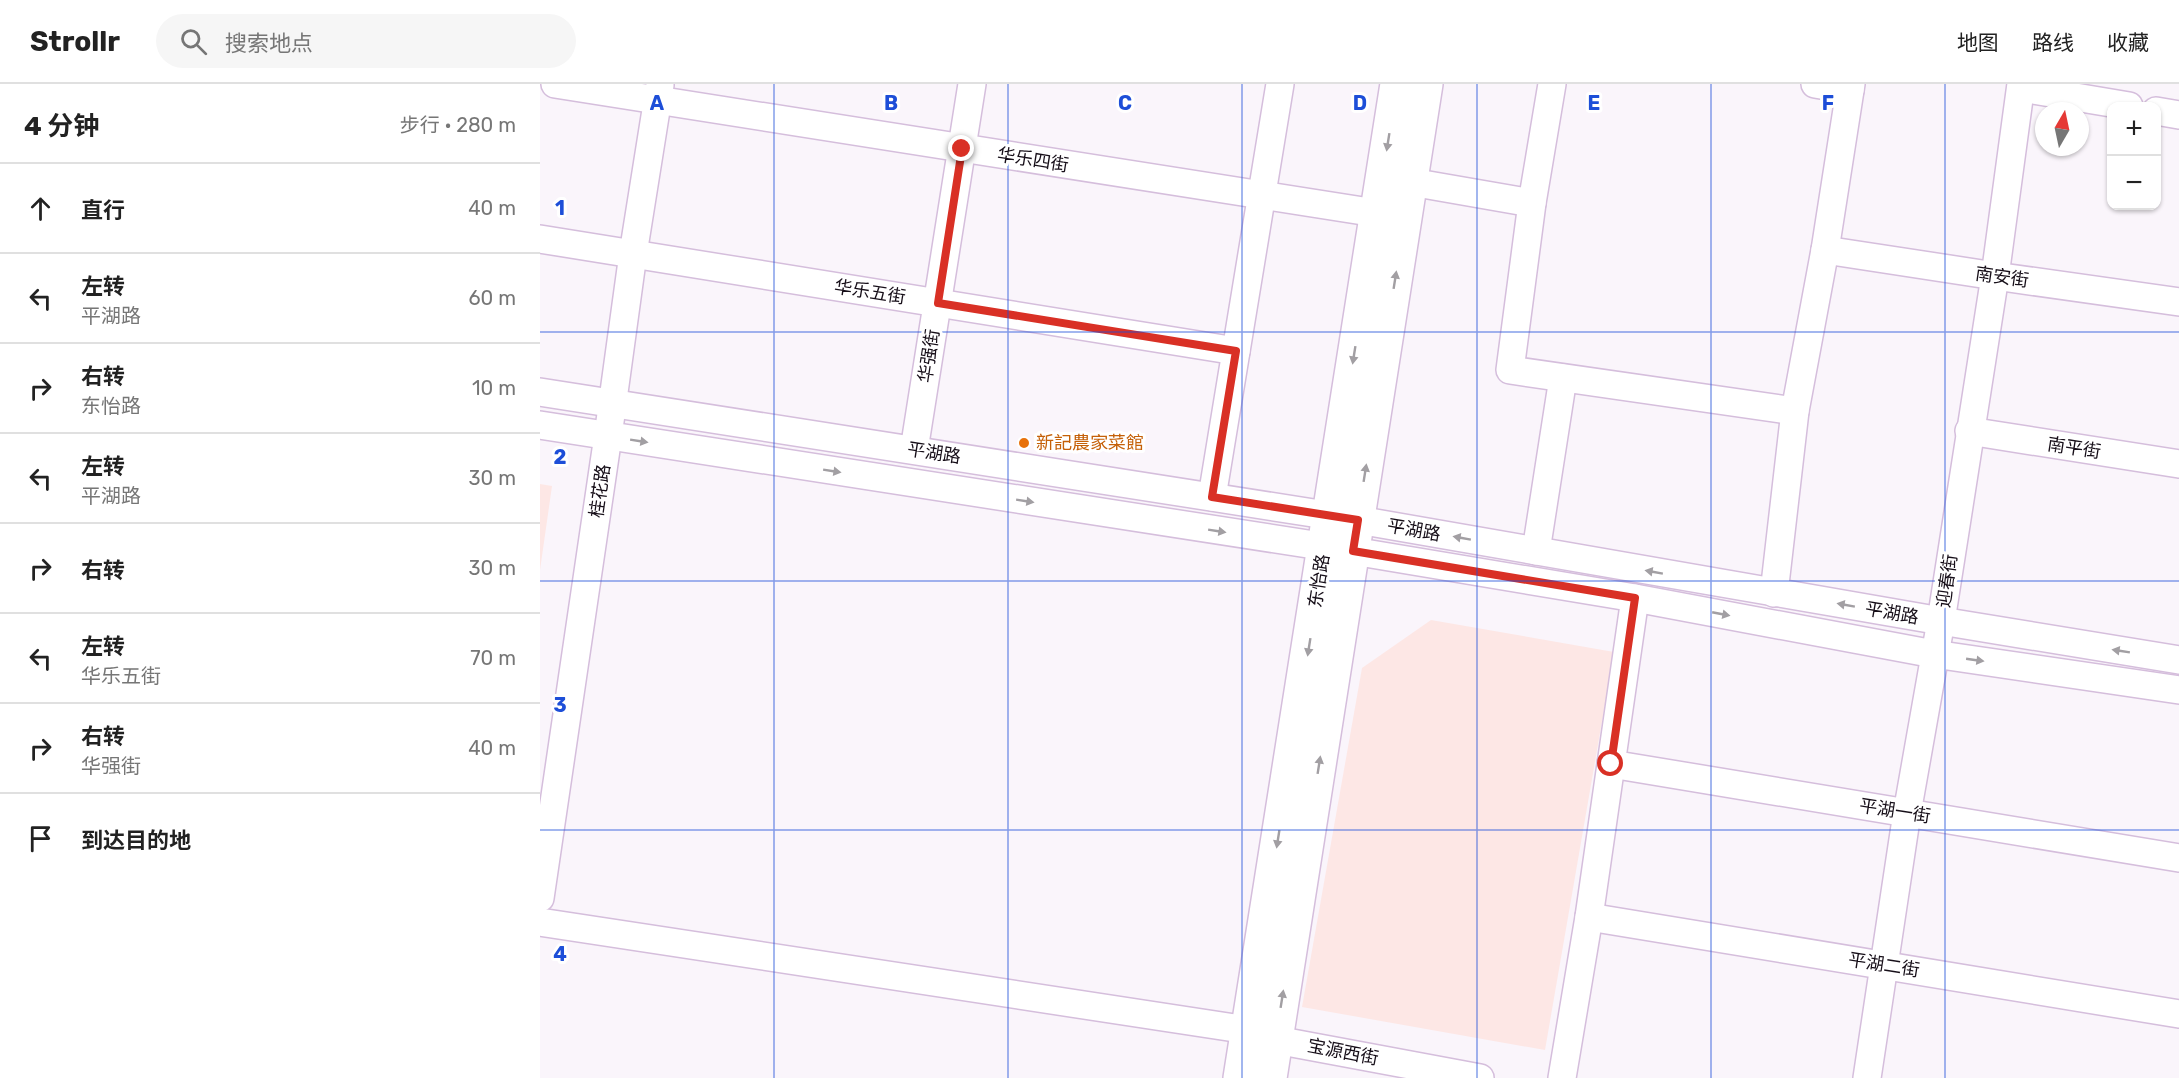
<!DOCTYPE html>
<html lang="zh">
<meta charset="utf-8">
<style>
:root{--surface:#fff;--page:#f6f6f6;--text:#222;--muted:#767676;--line:#e0e0e0}
body{margin:0;font-family:Rubik,"Noto Sans SC",sans-serif;background:var(--page);color:var(--text)}
.controls{position:absolute;right:18px;top:18px;display:grid;overflow:hidden;border-radius:12px;box-shadow:0 2px 4px #0004}
.controls button{width:54px;height:54px;display:grid;place-items:center;padding:0;border:0;border-bottom:2px solid var(--line);background:var(--surface);color:var(--text);font:30px sans-serif}
.compass{position:absolute;left:1495px;top:18px;width:54px;height:54px;border-radius:50%;background:var(--surface);box-shadow:0 2px 4px #0004;rotate:9deg}
.stop{position:absolute;width:18px;height:18px;margin:-14px;border:4px solid #d93025;border-radius:50%;background:#fff}
.stop.end{background:#d93025;border-color:#fff;box-shadow:0 2px 6px #0008}
.list{margin:0;padding:0;list-style:none}
h2{display:flex;justify-content:space-between;align-items:center;height:78px;margin:0;padding:0 24px;font-size:26px}
h2 small{font-size:20px;font-weight:400;color:var(--muted)}
.list li{display:grid;grid-template-columns:39px 1fr auto;gap:18px;align-items:center;box-sizing:border-box;height:90px;padding:0 24px;border-top:2px solid var(--line)}
.list b{display:block;font-size:22px;white-space:nowrap}
.list p{margin:0;font-size:20px;white-space:nowrap;color:var(--muted)}
.list em{font-size:20px;font-style:normal;color:var(--muted)}
.icon{flex:none;width:33px;height:33px;fill:none;stroke:currentColor;stroke-width:2;stroke-linecap:round;stroke-linejoin:round}
.map{position:relative;flex:none;width:1639px;height:994px;overflow:hidden}
header{display:flex;align-items:center;gap:36px;box-sizing:border-box;height:84px;padding:0 30px;background:var(--surface);border-bottom:2px solid var(--line)}
header strong{font-size:28px}
nav{display:flex;gap:33px;margin-inline-start:auto;font-size:21px}
.search{width:420px;height:54px;background:var(--page);display:flex;align-items:center;gap:15px;box-sizing:border-box;padding:0 21px;border-radius:33px;color:var(--muted);font-size:22px}
main{display:flex}
aside{flex:1;background:var(--surface)}
.map>svg:first-child{display:block}
.industrial{fill:#fde7e5}
.lines{fill:none;stroke-linecap:round;stroke-linejoin:round}
.street-casing{stroke:#d5bedc;stroke-width:30}
.secondary-casing{stroke:#d5bedc;stroke-width:36}
.street{stroke:#fff;stroke-width:27}
.secondary{stroke:#fff;stroke-width:33}
.oneway{fill:#a29fa3}
.route{stroke:#d93025;stroke-width:8}
.grid{fill:none;stroke:#1d4ed8;stroke-width:1.5;stroke-opacity:0.55}
.food-dot{fill:#e8710a;stroke:#fff;stroke-width:2}
.labels{text-anchor:middle;stroke-width:6;stroke-linejoin:round;paint-order:stroke}
.street-label{font-size:18px;fill:#160e18;stroke:#fff}
.food-label{font-size:18px;fill:#c56008;stroke:#fff;text-anchor:start}
.grid-label{font-size:20px;text-anchor:middle;font-weight:bold;fill:#1d4ed8;stroke:#fff;stroke-width:6;stroke-linejoin:round;paint-order:stroke}
</style>
<header>
<strong>Strollr</strong>
<div class="search"><svg class="icon" aria-label="search" viewBox="0 0 24 24"><circle cx="10" cy="10" r="6"/><path d="M15 15l6 6"/></svg>搜索地点</div>
<nav><a>地图</a><a>路线</a><a>收藏</a></nav>
</header>
<main>
<aside>
<h2>4 分钟<small>步行 · 280 m</small></h2>
<ul class="list">
<li><svg class="icon" aria-label="ahead" viewBox="0 0 24 24"><path d="M12 20V5M6 11l6-6 6 6"/></svg><div><b>直行</b></div><em>40 m</em></li>
<li><svg class="icon" aria-label="left" viewBox="0 0 24 24"><path d="M17 20v-9H6M10 6l-5 5 5 5"/></svg><div><b>左转</b><p>平湖路</p></div><em>60 m</em></li>
<li><svg class="icon" aria-label="right" viewBox="0 0 24 24"><path d="M7 20v-9h11M14 6l5 5-5 5"/></svg><div><b>右转</b><p>东怡路</p></div><em>10 m</em></li>
<li><svg class="icon" aria-label="left" viewBox="0 0 24 24"><path d="M17 20v-9H6M10 6l-5 5 5 5"/></svg><div><b>左转</b><p>平湖路</p></div><em>30 m</em></li>
<li><svg class="icon" aria-label="right" viewBox="0 0 24 24"><path d="M7 20v-9h11M14 6l5 5-5 5"/></svg><div><b>右转</b></div><em>30 m</em></li>
<li><svg class="icon" aria-label="left" viewBox="0 0 24 24"><path d="M17 20v-9H6M10 6l-5 5 5 5"/></svg><div><b>左转</b><p>华乐五街</p></div><em>70 m</em></li>
<li><svg class="icon" aria-label="right" viewBox="0 0 24 24"><path d="M7 20v-9h11M14 6l5 5-5 5"/></svg><div><b>右转</b><p>华强街</p></div><em>40 m</em></li>
<li><svg class="icon" aria-label="arrive" viewBox="0 0 24 24"><path d="M6 21V4h12l-3 4 3 4H6"/></svg><div><b>到达目的地</b></div></li>
</ul>
</aside>
<div class="map">
<svg width="1639" height="994" viewBox="0 0 1639 994">
<rect width="100%" height="100%" fill="#faf5fb"/>
<g class="industrial">
<path d="M0,400L12,402L0,486Z"/>
<path d="M891,536L1074,568L1005,966L762,923L822,584Z"/>
</g>
<g class="lines">
<g class="street-casing">
<g id="street">
<path d="M15,0L855,132"/>
<path d="M1275,0L1310,6"/>
<path d="M1481,4L1589,22"/>
<path d="M1616,27L1639,31"/>
<path d="M871,98L992,119L1012,0"/>
<path d="M992,119L970,286L1255,327"/>
<path d="M0,155L696,267"/>
<path d="M1285,166L1455,192L1639,218"/>
<path d="M0,308L818,436L1401,537L1639,576"/>
<path d="M0,341L813,467L1095,514L1394,570L1639,606"/>
<path d="M1429,347L1639,380"/>
<path d="M374,366L432,0"/>
<path d="M672,413L740,0"/>
<path d="M996,467L1023,294"/>
<path d="M1234,509L1255,327L1285,166L1311,0"/>
<path d="M1071,680L1639,774"/>
<path d="M0,814L68,352L93,170L120,1"/>
<path d="M1049,833L1639,930"/>
<path d="M0,838L708,946"/>
<path d="M736,956L940,994"/>
<path d="M1022,994L1049,833L1095,514"/>
<path d="M1327,994L1367,729L1401,537L1455,192L1481,0"/>
</g>
</g>
<g class="secondary-casing">
<g id="secondary">
<path d="M700,994L857,0"/>
<path d="M730,994L886,0"/>
</g>
</g>
<use href="#street" class="street"/>
<use href="#secondary" class="secondary"/>
</g>
<defs><path id="oneway-solid" d="M-6-.8H1V-3.2L6.5 0L1 3.2V.8H-6Z" transform="scale(1.5)"/></defs>
<g class="oneway">
<use href="#oneway-solid" transform="translate(848 58) rotate(99)"/>
<use href="#oneway-solid" transform="translate(855 196) rotate(-81)"/>
<use href="#oneway-solid" transform="translate(814 271) rotate(99)"/>
<use href="#oneway-solid" transform="translate(99 357) rotate(9)"/>
<use href="#oneway-solid" transform="translate(292 387) rotate(9)"/>
<use href="#oneway-solid" transform="translate(825 389) rotate(-81)"/>
<use href="#oneway-solid" transform="translate(485 417) rotate(9)"/>
<use href="#oneway-solid" transform="translate(677 447) rotate(9)"/>
<use href="#oneway-solid" transform="translate(922 454) rotate(-170)"/>
<use href="#oneway-solid" transform="translate(1114 488) rotate(-170)"/>
<use href="#oneway-solid" transform="translate(1306 521) rotate(-170)"/>
<use href="#oneway-solid" transform="translate(1181 530) rotate(11)"/>
<use href="#oneway-solid" transform="translate(769 563) rotate(99)"/>
<use href="#oneway-solid" transform="translate(1581 567) rotate(-171)"/>
<use href="#oneway-solid" transform="translate(1435 576) rotate(8)"/>
<use href="#oneway-solid" transform="translate(779 681) rotate(-81)"/>
<use href="#oneway-solid" transform="translate(738 755) rotate(99)"/>
<use href="#oneway-solid" transform="translate(742 915) rotate(-81)"/>
</g>
<g class="lines">
<path class="route" d="M422,65L398,219L696,267L672,413L818,436L813,467L1095,514L1071,680"/>
</g>
<path class="grid" d="M234,0V994M468,0V994M702,0V994M937,0V994M1171,0V994M1405,0V994M0,248H1639M0,497H1639M0,746H1639"/>
<circle class="food-dot" cx="484" cy="359" r="6"/>
<g class="labels">
<g class="street-label">
<text transform="translate(493 76) rotate(9)" y="6">华乐四街</text>
<text transform="translate(1462 193) rotate(8)" y="6">南安街</text>
<text transform="translate(330 208) rotate(9)" y="6">华乐五街</text>
<text transform="translate(389 272) rotate(-81)" y="6">华强街</text>
<text transform="translate(1534 364) rotate(9)" y="6">南平街</text>
<text transform="translate(394 369) rotate(9)" y="6">平湖路</text>
<text transform="translate(60 407) rotate(-82)" y="6">桂花路</text>
<text transform="translate(874 446) rotate(10)" y="6">平湖路</text>
<text transform="translate(779 497) rotate(-81)" y="6">东怡路</text>
<text transform="translate(1407 497) rotate(-82)" y="6">迎春街</text>
<text transform="translate(1352 529) rotate(10)" y="6">平湖路</text>
<text transform="translate(1355 727) rotate(9)" y="6">平湖一街</text>
<text transform="translate(1344 881) rotate(9)" y="6">平湖二街</text>
<text transform="translate(803 968) rotate(11)" y="6">宝源西街</text>
</g>
<g class="food-label">
<text x="496" y="365">新記農家菜館</text>
</g>
</g>
<g class="grid-label">
<text x="117" y="26">A</text>
<text x="351" y="26">B</text>
<text x="585" y="26">C</text>
<text x="820" y="26">D</text>
<text x="1054" y="26">E</text>
<text x="1288" y="26">F</text>
<text x="20" y="131">1</text>
<text x="20" y="380">2</text>
<text x="20" y="628">3</text>
<text x="20" y="877">4</text>
</g>
</svg>
<div class="controls">
<button>+</button>
<button>−</button>
</div>
<svg class="compass" viewBox="-18 -18 36 36"><path d="M0-13l5 13h-10z" fill="#e53935"/><path d="M0 13l5-13h-10z" fill="#767676"/></svg>
<div class="stop" style="left:1071px;top:680px"></div>
<div class="stop end" style="left:422px;top:65px"></div>
</div>
</main>
